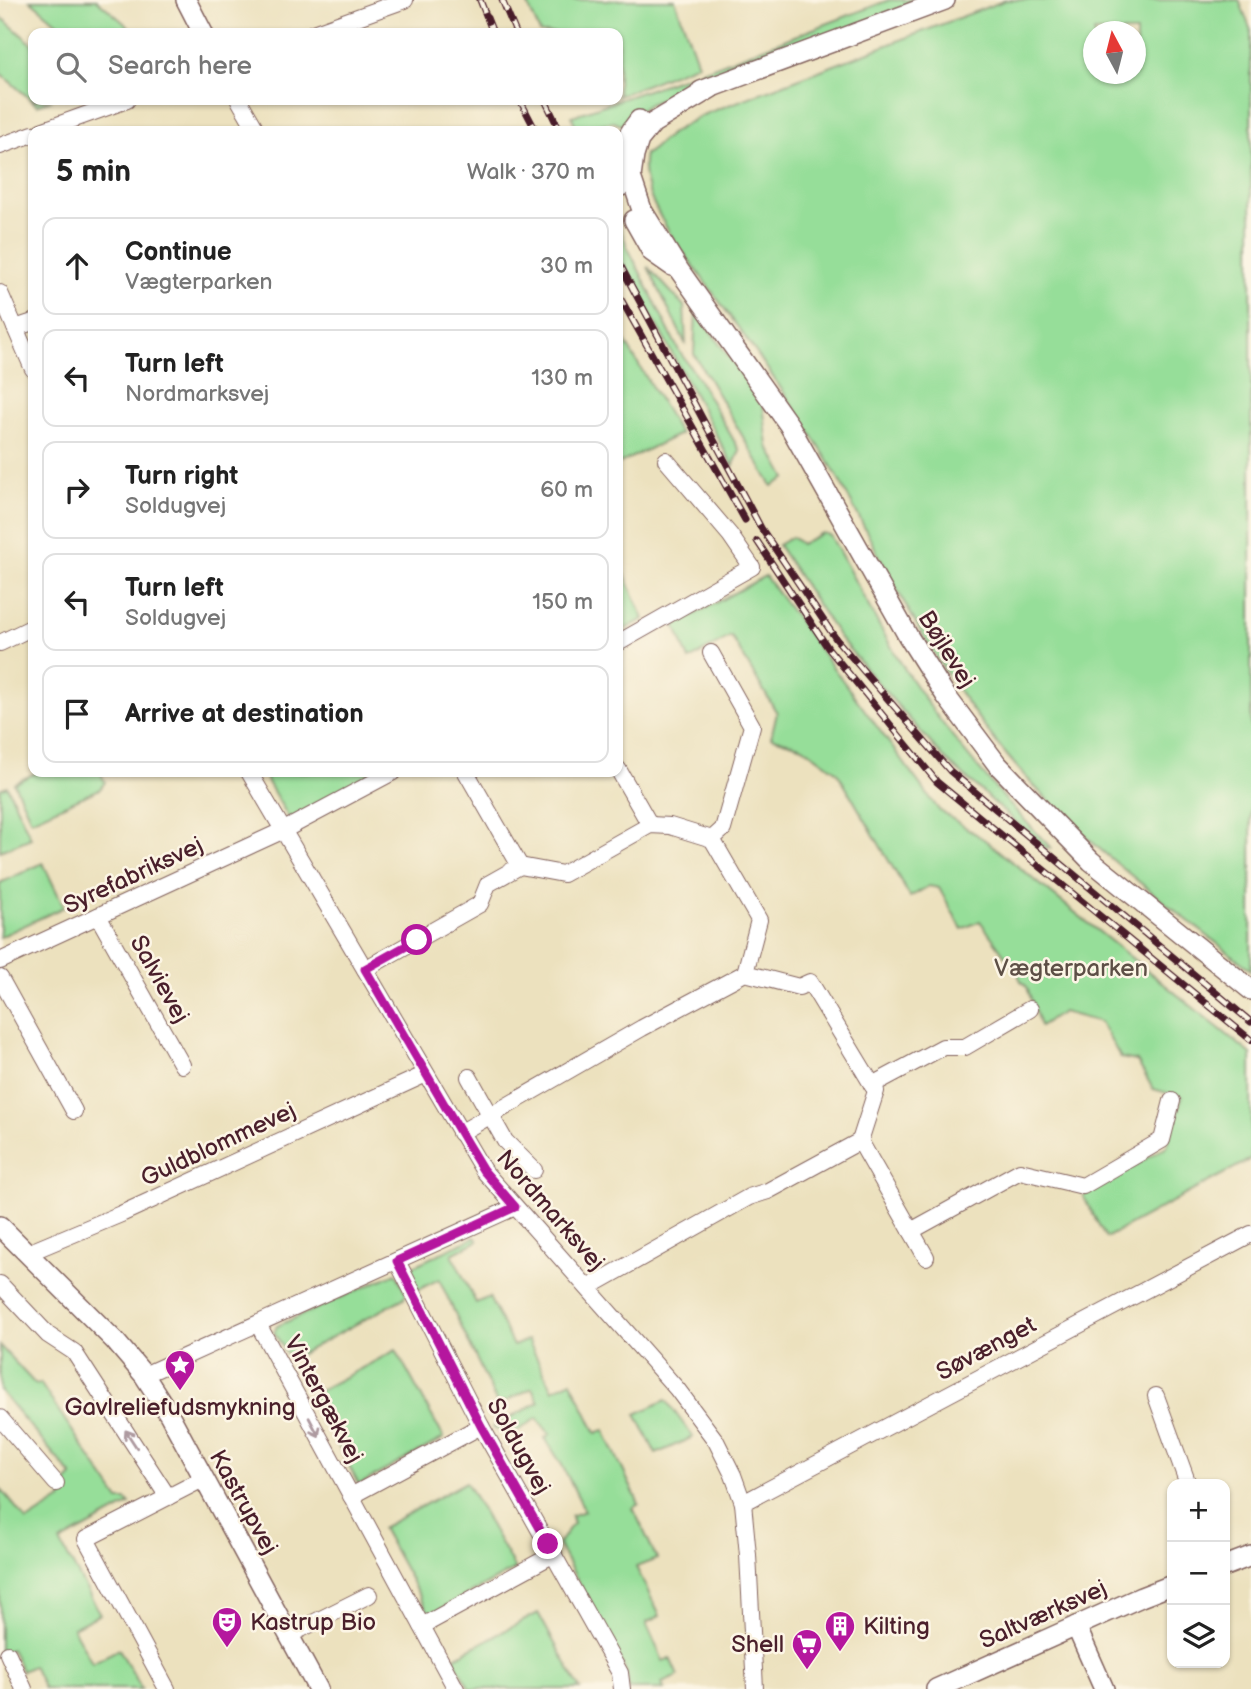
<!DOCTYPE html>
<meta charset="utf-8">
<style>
:root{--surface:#fff;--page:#f2f2f2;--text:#222;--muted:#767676;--line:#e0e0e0}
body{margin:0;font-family:"Balsamiq Sans",sans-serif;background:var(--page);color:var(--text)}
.controls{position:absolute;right:21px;bottom:21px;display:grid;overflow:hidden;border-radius:14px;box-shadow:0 2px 5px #0004}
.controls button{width:63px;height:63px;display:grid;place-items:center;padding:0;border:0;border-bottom:2px solid var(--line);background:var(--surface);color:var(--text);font:35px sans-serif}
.compass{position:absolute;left:1083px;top:21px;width:63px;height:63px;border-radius:50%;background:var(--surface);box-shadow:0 2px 5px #0004;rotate:353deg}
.stop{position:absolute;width:21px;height:21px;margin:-16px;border:5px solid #b5179e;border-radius:50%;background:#fff}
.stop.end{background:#b5179e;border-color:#fff;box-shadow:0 2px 7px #0008}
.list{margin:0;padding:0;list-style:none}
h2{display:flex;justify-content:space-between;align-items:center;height:91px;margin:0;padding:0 28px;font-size:30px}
h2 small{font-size:23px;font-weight:400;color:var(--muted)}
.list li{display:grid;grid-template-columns:46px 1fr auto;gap:21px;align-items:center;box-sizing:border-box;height:98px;margin:0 14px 14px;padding:0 14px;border:2px solid var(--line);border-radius:14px}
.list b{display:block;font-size:26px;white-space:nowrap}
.list p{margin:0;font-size:23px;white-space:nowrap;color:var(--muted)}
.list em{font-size:23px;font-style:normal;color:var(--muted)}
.icon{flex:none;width:38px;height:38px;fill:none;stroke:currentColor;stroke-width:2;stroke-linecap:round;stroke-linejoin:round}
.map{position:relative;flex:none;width:1251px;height:1689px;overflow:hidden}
.search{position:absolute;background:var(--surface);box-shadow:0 2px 5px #0004;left:28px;top:28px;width:595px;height:77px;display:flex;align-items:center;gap:18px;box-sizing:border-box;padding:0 24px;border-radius:14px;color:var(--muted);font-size:26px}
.panel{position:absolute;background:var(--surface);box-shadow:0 2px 5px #0004;left:28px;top:126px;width:595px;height:651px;border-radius:14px}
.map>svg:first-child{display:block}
.green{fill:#96de99;stroke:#707e62;stroke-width:2;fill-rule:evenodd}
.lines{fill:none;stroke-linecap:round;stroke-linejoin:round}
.minor-casing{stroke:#83635e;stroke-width:18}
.tertiary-casing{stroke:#83635e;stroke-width:22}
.minor{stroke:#fff;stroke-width:16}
.tertiary{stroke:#fff;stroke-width:19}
.rail-casing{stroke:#4a1f2b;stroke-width:7}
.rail{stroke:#fcf5e5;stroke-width:4.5;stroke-dasharray:13;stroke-linecap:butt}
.oneway{stroke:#ae9aa0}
.route{stroke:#b5179e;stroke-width:9}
.labels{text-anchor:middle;stroke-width:5;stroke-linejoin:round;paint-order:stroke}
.street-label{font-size:24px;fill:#4a1f2b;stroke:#fcf5e5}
.park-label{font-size:24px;fill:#5d4f46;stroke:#fcf5e5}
.poi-label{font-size:24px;fill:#4a1f2b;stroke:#fcf5e5;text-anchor:start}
</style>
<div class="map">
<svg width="1251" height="1689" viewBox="0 0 1251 1689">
<rect width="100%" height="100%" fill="#fcf5e5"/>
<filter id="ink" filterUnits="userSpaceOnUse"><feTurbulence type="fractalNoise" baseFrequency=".0143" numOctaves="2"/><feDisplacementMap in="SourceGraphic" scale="14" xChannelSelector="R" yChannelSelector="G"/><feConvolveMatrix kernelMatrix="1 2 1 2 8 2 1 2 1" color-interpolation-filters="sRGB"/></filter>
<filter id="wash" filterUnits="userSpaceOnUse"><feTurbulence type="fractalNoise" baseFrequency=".00686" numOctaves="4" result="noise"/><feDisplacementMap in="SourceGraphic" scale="28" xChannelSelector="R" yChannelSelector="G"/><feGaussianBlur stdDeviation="1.57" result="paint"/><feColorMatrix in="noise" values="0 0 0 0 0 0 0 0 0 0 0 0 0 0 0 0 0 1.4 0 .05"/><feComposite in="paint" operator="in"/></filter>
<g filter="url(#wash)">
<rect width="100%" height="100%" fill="#ece1be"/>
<g class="green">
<path d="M30,0H97L136,33H69Z"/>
<path d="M526,0H675L698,64L618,96V33H540Z"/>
<path d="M889,0H921L649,104L635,114L625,126L614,122L576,128L572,116L708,69Z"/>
<path d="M1006,0H1239L1251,31V970C1164,901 1077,840 1005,753C962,700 924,641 892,580C869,538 849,495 824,454C777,379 724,308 672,237C657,212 639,183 645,154C654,150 656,145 664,139C676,129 691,121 705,114ZM1094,32H1136V74H1094Z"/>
<path d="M0,16L33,45V100H52L37,105L0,73Z"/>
<path d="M618,222L627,246L679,351L696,375L740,451L733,466L623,263L618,250Z"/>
<path d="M648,267L684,306L686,345Z"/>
<path d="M696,311L763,404L768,446L786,478L772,486L694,354Z"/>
<path d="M618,330L680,434L618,464Z"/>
<path d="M822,533L830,535C857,583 881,633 911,679C952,741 1000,795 1051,848H1045L942,756L876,681L839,637L778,545L792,537L801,544Z"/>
<path d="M618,559L644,619L618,633Z"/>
<path d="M765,576L939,810L985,840L1251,1054V1159L1106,1238L1083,1196L1167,1146L1182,1097L1153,1089L1137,1061L1121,1058L1100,1022L1063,1012L1040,1026L1027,987L1021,981L1018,974L980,921L962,929L939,888L929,886L910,897L837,772L803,747L771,737L777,713L731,636L689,660L675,625Z"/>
<path d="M38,772H100L105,782L100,789L31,820L14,783Z"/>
<path d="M262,772H376L290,820Z"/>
<path d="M7,786L31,838L0,851V789Z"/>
<path d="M43,863L64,907L0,937V883Z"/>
<path d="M475,1237L478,1241L452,1254L476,1303L489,1297L513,1346L528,1340L553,1390L571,1381L596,1433L604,1430L639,1504L633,1508L657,1559L636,1567L660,1616L646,1623L663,1661L670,1658L678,1676L662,1683L664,1689H629L626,1671L558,1544L573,1523L571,1516L585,1511L562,1465L545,1438L550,1434L537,1418L516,1432L498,1430L493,1427L539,1402L532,1388L498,1405L439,1279L418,1290L407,1269Z"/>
<path d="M396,1273L406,1293L404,1298L290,1360L274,1332L277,1326Z"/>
<path d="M0,1346L36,1385L40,1383L119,1500H126L130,1504L60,1542L100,1614L73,1628L92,1663L119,1649L142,1689H44L33,1666L22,1671L11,1649L0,1655V1488L27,1521L63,1498L58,1490L72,1476L0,1391Z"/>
<path d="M396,1350L444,1438L359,1485L311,1395Z"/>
<path d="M666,1400L693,1437L656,1454L636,1414Z"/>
<path d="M466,1482L515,1569L430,1615L382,1528Z"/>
<path d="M538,1613L580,1689H470L453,1658Z"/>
</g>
</g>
<g filter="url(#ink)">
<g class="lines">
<g class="minor-casing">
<g id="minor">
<path d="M313,33L405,0"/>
<path d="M239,100L257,131"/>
<path d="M41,131L127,100"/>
<path d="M0,146L33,134"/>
<path d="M0,293L33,369"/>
<path d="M15,328L33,322"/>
<path d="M0,643L33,627"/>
<path d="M618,643L752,567L730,535L666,460"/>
<path d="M711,653L752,726L723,829L712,839"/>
<path d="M618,769L650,825"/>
<path d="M249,772L483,1170L677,1389L716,1441L733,1475L743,1503L748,1555L755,1689"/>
<path d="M520,866L563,874L650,825L670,826L712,839L759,920L745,973L799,987L810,982L876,1091L860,1141"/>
<path d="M98,916L182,1065"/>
<path d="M0,961L284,830L393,772"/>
<path d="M365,969L480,904L488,884L520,866L466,772"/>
<path d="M0,978L74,1111"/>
<path d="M469,1077L505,1141L534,1170"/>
<path d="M872,1085L943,1047H965L1030,1009"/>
<path d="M460,1133L642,1028L745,973"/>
<path d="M911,1231L1020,1171L1083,1186L1162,1140L1172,1101"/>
<path d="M28,1253L121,1214L426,1074"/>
<path d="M397,1261L481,1426L620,1673L622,1689"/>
<path d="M0,1284L48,1335L74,1352L168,1497"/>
<path d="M589,1287L749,1197L768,1191L860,1141L926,1257"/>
<path d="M258,1324L456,1689"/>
<path d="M144,1375L515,1207"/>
<path d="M1156,1396L1188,1484"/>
<path d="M0,1418L56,1483"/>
<path d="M351,1496L481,1426"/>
<path d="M743,1503L1251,1234"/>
<path d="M422,1626L554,1554"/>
<path d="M289,1635L369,1595"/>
<path d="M8,1654L24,1689"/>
<path d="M167,1689L86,1539L203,1479"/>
</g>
</g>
<g class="tertiary-casing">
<g id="tertiary">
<path d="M186,0L203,33"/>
<path d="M711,88L653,123L639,140L634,156L631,177L642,210L679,270L789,425L908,636L946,696L997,764L1091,861L1251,990"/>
<path d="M701,91L945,0"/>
<path d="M621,186C615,160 623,140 639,120"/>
<path d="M634,220L652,252L672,266"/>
<path d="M0,1226L115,1341L144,1375L169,1414L318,1689"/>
<path d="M1225,1566L1251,1556"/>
<path d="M1076,1626L1104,1689"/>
<path d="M936,1689L1141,1597L1172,1585"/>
</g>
</g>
<use href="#minor" class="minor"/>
<use href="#tertiary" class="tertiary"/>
<g class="rail-casing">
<g id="rail">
<path d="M480,0L493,33"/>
<path d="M502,0L516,33"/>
<path d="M520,100L536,131"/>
<path d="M545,100L560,131"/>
<path d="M618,261L761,528L836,639L950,771L1251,1022"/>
<path d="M618,294L745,520"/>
<path d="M757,541L828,648L937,782L1251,1040"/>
</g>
</g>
<use href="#rail" class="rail"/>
</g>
<defs><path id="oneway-shaft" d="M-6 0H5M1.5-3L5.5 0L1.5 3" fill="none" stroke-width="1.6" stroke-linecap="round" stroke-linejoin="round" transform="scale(1.75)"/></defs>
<g class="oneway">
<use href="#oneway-shaft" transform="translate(314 1427) rotate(62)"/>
<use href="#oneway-shaft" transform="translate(131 1439) rotate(-123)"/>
</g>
</g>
<g class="lines" filter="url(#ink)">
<path class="route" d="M417,940L365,969L466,1142L483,1170L515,1207L397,1261L481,1426L548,1544"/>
</g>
<defs>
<g id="sight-pin" transform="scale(1.575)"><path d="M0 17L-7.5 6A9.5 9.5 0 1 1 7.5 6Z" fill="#b5179e" stroke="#fcf5e5"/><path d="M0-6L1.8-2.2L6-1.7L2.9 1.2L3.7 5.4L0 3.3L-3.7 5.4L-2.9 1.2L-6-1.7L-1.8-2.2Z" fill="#fff"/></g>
<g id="theatre-pin" transform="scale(1.575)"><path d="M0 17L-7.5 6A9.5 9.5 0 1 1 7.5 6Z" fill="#b5179e" stroke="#fcf5e5"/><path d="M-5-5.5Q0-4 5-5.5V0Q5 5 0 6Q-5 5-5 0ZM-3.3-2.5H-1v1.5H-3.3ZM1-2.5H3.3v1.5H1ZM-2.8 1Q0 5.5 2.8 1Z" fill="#fff"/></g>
<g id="building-pin" transform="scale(1.575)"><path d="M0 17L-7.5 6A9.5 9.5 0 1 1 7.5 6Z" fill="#b5179e" stroke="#fcf5e5"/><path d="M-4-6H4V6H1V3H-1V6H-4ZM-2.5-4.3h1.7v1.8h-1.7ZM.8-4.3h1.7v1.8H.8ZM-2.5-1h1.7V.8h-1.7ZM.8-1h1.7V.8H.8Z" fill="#fff"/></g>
<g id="supermarket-pin" transform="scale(1.575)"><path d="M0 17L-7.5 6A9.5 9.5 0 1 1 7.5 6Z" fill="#b5179e" stroke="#fcf5e5"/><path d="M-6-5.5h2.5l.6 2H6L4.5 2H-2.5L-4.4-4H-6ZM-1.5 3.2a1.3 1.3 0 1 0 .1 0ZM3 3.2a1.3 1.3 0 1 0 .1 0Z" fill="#fff"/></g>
</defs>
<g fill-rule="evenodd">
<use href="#sight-pin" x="180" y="1365"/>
<use href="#theatre-pin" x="227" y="1622"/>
<use href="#building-pin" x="840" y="1626"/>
<use href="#supermarket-pin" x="807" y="1644"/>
</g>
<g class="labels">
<g class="street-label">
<text transform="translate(947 649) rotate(58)" y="8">Bøjlevej</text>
<text transform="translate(133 875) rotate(-25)" y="8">Syrefabriksvej</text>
<text transform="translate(160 979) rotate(61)" y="8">Salvievej</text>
<text transform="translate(218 1144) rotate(-25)" y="8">Guldblommevej</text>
<text transform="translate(551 1210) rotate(49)" y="8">Nordmarksvej</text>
<text transform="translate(986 1348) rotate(-28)" y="8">Søvænget</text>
<text transform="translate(324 1399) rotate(62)" y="8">Vintergækvej</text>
<text transform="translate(519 1446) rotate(61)" y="8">Soldugvej</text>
<text transform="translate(244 1502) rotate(61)" y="8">Kastrupvej</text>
<text transform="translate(1043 1614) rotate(-24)" y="8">Saltværksvej</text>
</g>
<g class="park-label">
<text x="1071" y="976">Vægterparken</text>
</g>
<g class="poi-label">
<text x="180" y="1415" text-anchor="middle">Gavlreliefudsmykning</text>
<text x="250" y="1630">Kastrup Bio</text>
<text x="863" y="1634">Kilting</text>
<text x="784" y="1652" text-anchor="end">Shell</text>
</g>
</g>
</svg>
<div class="controls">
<button>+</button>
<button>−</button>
<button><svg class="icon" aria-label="layers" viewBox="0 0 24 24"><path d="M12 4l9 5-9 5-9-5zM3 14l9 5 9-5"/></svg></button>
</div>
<svg class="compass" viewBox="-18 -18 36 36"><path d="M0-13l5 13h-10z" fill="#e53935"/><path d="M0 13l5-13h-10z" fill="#767676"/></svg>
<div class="stop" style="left:417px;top:940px"></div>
<div class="stop end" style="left:548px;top:1544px"></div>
<div class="search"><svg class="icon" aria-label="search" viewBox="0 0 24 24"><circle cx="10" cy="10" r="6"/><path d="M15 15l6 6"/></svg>Search here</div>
<section class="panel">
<h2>5 min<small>Walk · 370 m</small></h2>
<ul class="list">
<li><svg class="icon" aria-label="ahead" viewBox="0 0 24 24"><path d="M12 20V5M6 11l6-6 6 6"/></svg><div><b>Continue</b><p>Vægterparken</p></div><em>30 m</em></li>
<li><svg class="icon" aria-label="left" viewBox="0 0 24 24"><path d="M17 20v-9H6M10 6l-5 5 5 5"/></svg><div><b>Turn left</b><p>Nordmarksvej</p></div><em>130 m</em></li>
<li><svg class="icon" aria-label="right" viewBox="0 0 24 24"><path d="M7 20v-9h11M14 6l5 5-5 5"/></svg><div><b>Turn right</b><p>Soldugvej</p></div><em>60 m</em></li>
<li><svg class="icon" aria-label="left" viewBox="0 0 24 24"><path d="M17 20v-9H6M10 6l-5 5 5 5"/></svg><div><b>Turn left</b><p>Soldugvej</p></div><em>150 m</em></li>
<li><svg class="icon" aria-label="arrive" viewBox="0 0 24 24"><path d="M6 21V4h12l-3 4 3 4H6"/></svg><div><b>Arrive at destination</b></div></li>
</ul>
</section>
</div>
